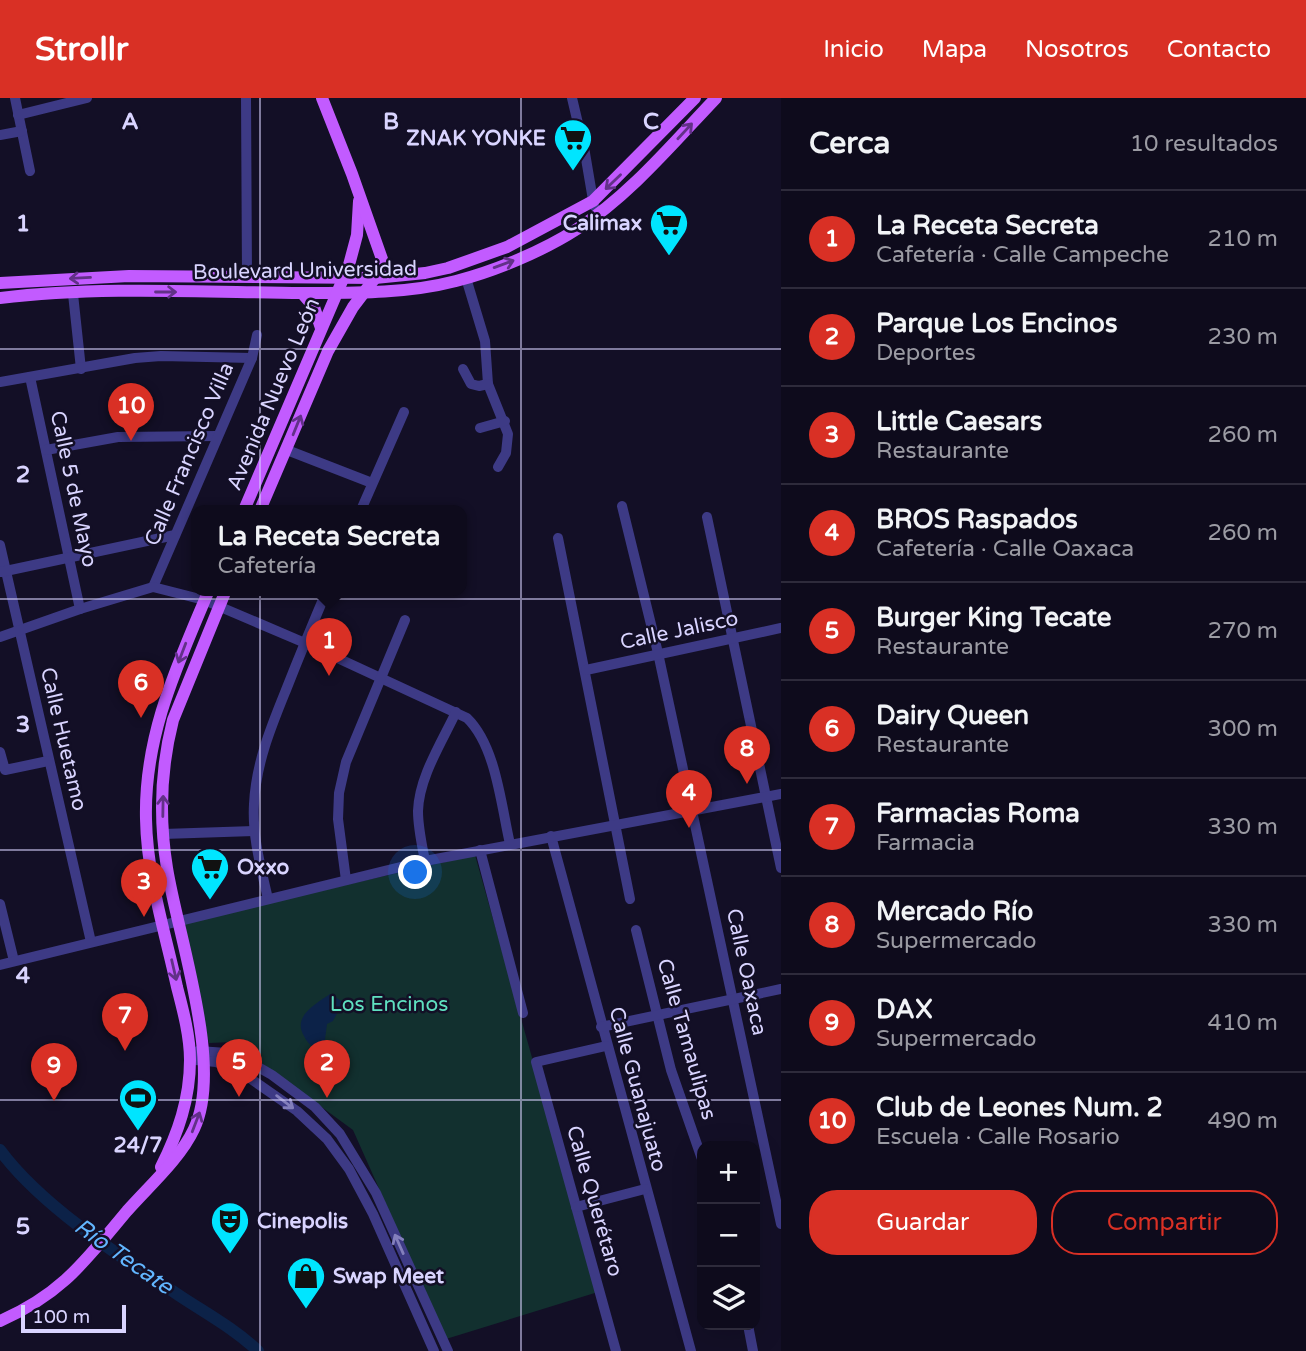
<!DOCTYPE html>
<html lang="es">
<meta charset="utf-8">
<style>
:root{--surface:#0e0b1c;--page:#171425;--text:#f1f3f6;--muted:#9b9ba3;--line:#2e2b3b;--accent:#d93025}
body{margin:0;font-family:"Varela Round",sans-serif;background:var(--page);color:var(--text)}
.controls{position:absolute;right:21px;bottom:21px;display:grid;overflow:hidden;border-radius:14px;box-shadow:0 7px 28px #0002}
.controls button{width:63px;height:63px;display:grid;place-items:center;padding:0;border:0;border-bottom:2px solid var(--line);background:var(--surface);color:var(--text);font:35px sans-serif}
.scale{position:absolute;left:21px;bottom:18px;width:105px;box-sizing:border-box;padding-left:7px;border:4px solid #d9d4ff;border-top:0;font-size:19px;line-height:24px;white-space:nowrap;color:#d9d4ff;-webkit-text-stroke:5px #130f26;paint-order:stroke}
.you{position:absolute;left:416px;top:775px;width:24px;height:24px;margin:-18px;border:5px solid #fff;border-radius:50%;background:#1a73e8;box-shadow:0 0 0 10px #1a73e833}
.badge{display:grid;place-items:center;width:46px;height:46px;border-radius:50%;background:var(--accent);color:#fff;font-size:23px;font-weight:700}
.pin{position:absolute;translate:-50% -58px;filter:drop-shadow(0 2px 4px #0008)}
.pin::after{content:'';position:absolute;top:37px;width:24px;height:21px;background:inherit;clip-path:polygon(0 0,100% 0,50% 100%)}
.popup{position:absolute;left:191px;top:407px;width:276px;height:91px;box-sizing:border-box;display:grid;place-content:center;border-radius:14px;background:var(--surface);filter:drop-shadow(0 2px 5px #0005);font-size:23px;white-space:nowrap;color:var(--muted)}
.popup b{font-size:26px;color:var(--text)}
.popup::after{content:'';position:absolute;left:50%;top:100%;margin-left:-14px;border:14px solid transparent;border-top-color:var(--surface)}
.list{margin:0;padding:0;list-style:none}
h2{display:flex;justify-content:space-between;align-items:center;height:91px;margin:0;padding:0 28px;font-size:30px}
h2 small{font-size:23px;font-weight:400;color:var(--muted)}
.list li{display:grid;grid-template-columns:46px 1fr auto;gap:21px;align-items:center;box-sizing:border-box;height:98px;padding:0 28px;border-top:2px solid var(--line)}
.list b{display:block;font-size:26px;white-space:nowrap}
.list p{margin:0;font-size:23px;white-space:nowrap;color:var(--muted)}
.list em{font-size:23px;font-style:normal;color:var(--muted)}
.actions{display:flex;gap:14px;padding:21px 28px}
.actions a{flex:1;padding:16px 0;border:2px solid var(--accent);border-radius:28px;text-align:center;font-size:24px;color:var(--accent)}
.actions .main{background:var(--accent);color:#fff}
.icon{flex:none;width:38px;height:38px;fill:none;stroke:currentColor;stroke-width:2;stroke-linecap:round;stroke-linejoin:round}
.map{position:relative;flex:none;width:781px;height:1253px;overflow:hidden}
header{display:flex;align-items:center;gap:42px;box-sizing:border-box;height:98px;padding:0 35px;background:var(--accent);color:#fff}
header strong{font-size:33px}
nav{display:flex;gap:38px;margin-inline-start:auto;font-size:24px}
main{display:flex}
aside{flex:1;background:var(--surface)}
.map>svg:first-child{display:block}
.green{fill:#12302f}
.water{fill:#0c2248}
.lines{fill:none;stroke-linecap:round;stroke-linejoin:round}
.river{stroke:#0c2248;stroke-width:12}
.minor{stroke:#3d3a85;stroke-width:10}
.major{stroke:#c25bff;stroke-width:12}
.oneway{stroke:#623188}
.oneway2{stroke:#837fbc}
.grid{fill:none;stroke:#d9d4ff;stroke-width:2;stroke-opacity:0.55}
.labels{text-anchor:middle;stroke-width:5;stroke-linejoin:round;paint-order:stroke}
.poi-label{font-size:21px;font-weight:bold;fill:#d9d4ff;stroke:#130f26;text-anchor:start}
.street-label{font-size:21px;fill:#d9d4ff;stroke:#130f26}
.park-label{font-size:21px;fill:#5fe0c0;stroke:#130f26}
.water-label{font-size:23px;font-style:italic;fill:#62b6ff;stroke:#130f26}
.grid-label{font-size:23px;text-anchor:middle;font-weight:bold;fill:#d9d4ff;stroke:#130f26;stroke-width:5;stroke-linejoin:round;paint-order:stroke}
</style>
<header>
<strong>Strollr</strong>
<nav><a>Inicio</a><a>Mapa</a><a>Nosotros</a><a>Contacto</a></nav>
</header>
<main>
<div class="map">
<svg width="781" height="1253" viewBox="0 0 781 1253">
<rect width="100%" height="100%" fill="#130f26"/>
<path class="green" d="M475,757L598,1194L446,1241L353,1032L233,944L209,945L182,825Z"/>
<path class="water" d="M330,896L343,904L333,923L327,926L324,949L321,952C313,950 307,945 304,938C292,918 316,906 330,896Z"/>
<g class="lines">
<path class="river" d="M0,1052C41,1108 124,1161 183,1200C209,1217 236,1232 258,1253"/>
<g class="minor">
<path d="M15,0L30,73"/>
<path d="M246,0L247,179"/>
<path d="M572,0L585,55L594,108"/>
<path d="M18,17L87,0"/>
<path d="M0,37L22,33"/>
<path d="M466,180L485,243L488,286L508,336L506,355L498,369"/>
<path d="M73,196L81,271"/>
<path d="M463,271L471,286L479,288L488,286"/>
<path d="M30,279L80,511"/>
<path d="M0,284L135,260L161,258L252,260"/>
<path d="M480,330L505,323"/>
<path d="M46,352L118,339L217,338"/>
<path d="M287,352L372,385"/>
<path d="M622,408L658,555L781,1126"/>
<path d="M361,412L404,314"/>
<path d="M707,419L781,770"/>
<path d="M558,440L630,801"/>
<path d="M0,447L91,844"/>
<path d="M1,474L175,437"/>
<path d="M153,489L252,260L257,237"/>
<path d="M0,539L80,511L153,489L204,502L305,545L467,620C496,648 501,707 510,746"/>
<path d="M586,572L781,530"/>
<path d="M0,654L5,672L48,663"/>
<path d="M163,736L254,733"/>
<path d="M551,738L691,1253"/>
<path d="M480,752L523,915"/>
<path d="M425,763C422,747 418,730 418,713C419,679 442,644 456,614"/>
<path d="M346,782L338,721L339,695L346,664L405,522"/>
<path d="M268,801C261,770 252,738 254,706C256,665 271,629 286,592C299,559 313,525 327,492"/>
<path d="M0,806L14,863"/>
<path d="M636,832L671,972L702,1061"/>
<path d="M0,867L425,763L781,696"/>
<path d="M601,929L781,891"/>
<path d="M606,948L536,964L616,1253"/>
<path d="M198,953L227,955L246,962L272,977L315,1009L340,1036L376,1095L448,1253"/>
<path d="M196,962L216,964L238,972L297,1013L327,1041L349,1071L373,1116L434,1253"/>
<path d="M576,1109L645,1091"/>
<path d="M748,1227L753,1253"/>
</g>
<g class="major">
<path d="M0,185L129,178L375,180L425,175L448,170L507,149L593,103L695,0"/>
<path d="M302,195L314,209L321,230"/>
<path d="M0,200C100,188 202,194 302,195C353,195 406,196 456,183C495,173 543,153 577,131C630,97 673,45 716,0"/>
<path d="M244,412L349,167L357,137L359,103"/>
<path d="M260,412L328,253L353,209L375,180L382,161L352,76L322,0"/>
<path d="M161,1069C178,1035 190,1001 190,962C190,938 183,912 177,889C165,834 147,778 146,721C144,637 177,568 209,492"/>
<path d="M0,1223C62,1196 85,1163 127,1113C149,1088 180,1061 194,1031C224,968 178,839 167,770C159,721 161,669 173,622L226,492"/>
</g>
</g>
<defs><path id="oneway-shaft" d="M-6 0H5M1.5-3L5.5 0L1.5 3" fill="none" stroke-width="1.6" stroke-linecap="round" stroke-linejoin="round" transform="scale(1.75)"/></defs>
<g class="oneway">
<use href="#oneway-shaft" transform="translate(685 33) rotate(-47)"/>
<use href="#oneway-shaft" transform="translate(613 84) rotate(136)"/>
<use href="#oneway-shaft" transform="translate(504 166) rotate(-20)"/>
<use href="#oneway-shaft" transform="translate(80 180) rotate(177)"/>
<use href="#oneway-shaft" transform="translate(166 194)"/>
<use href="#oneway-shaft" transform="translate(297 327) rotate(-68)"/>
<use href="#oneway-shaft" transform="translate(182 555) rotate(111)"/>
<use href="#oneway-shaft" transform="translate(163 708) rotate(-89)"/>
<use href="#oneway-shaft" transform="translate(174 872) rotate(77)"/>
<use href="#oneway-shaft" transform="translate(196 1024) rotate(-69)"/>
</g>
<g class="oneway2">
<use href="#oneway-shaft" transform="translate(285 1004) rotate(37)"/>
<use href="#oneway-shaft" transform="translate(399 1146) rotate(-114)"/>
</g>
<path class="grid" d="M260,0V1253M521,0V1253M0,251H781M0,501H781M0,752H781M0,1002H781"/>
<defs>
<g id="supermarket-pin" transform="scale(2.0125)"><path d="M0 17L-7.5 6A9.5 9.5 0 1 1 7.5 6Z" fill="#00e5ff" stroke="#130f26"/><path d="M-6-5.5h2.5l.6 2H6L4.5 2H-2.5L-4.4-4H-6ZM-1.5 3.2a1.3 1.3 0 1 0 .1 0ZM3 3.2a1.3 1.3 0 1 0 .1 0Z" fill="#111"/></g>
<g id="stadium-pin" transform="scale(2.0125)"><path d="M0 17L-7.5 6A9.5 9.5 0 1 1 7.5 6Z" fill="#00e5ff" stroke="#130f26"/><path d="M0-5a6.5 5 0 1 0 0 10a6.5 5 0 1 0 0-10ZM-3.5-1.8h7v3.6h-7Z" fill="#111"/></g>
<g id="theatre-pin" transform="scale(2.0125)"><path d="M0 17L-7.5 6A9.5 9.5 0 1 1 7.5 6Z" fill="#00e5ff" stroke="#130f26"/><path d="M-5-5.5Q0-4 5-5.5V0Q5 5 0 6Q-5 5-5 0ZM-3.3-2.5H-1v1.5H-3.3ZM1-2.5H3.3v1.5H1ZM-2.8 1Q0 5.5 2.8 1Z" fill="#111"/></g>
<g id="shop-pin" transform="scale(2.0125)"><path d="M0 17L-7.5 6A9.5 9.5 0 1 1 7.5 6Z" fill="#00e5ff" stroke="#130f26"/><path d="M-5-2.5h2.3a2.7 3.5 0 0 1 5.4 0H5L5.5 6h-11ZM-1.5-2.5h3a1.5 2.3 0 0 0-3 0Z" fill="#111"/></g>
</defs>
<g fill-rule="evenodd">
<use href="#supermarket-pin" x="573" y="40"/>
<use href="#supermarket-pin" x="669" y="125"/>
<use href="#supermarket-pin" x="210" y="769"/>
<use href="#stadium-pin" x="138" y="1000"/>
<use href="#theatre-pin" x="230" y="1123"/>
<use href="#shop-pin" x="306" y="1178"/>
</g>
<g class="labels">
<g class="poi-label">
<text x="546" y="47" text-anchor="end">ZNAK YONKE</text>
<text x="642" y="132" text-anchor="end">Calimax</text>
<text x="237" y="776">Oxxo</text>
<text x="138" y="1054" text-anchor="middle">24/7</text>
<text x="257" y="1130">Cinepolis</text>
<text x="333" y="1185">Swap Meet</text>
</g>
<g class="street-label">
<text transform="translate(305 172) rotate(-1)" y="7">Boulevard Universidad</text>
<text transform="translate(273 296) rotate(-67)" y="7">Avenida Nuevo León</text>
<text transform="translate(189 356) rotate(-67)" y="7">Calle Francisco Villa</text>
<text transform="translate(74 391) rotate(78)" y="7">Calle 5 de Mayo</text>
<text transform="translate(679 532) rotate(-12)" y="7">Calle Jalisco</text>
<text transform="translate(64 641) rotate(77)" y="7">Calle Huetamo</text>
<text transform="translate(747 874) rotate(78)" y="7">Calle Oaxaca</text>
<text transform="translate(687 941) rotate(74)" y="7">Calle Tamaulipas</text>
<text transform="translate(638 991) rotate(75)" y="7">Calle Guanajuato</text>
<text transform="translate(595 1103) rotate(74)" y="7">Calle Querétaro</text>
</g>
<g class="park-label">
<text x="389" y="913">Los Encinos</text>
</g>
<g class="water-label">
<text transform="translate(124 1158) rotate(35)" y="8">Río Tecate</text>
</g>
</g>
<g class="grid-label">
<text x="130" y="31">A</text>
<text x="391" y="31">B</text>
<text x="651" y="31">C</text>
<text x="23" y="133">1</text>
<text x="23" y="384">2</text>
<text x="23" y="634">3</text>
<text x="23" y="885">4</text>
<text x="23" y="1136">5</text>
</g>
</svg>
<div class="controls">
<button>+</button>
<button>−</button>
<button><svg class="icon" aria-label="layers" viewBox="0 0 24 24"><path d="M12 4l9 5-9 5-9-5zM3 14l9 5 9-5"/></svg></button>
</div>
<div class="scale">100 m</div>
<div class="you"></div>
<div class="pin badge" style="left:329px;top:578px">1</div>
<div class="popup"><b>La Receta Secreta</b>Cafetería</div>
<div class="pin badge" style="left:327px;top:1000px">2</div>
<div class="pin badge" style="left:144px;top:819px">3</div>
<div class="pin badge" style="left:689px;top:730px">4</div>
<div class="pin badge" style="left:239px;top:999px">5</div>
<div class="pin badge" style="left:141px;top:620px">6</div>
<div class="pin badge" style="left:125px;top:953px">7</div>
<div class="pin badge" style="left:747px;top:686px">8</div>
<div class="pin badge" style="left:54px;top:1003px">9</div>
<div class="pin badge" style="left:131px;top:343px">10</div>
</div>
<aside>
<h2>Cerca<small>10 resultados</small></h2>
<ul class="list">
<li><span class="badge">1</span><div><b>La Receta Secreta</b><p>Cafetería · Calle Campeche</p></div><em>210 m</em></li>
<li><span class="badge">2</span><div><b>Parque Los Encinos</b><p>Deportes</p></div><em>230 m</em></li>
<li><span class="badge">3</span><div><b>Little Caesars</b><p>Restaurante</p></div><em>260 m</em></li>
<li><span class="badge">4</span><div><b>BROS Raspados</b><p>Cafetería · Calle Oaxaca</p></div><em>260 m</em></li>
<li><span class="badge">5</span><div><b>Burger King Tecate</b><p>Restaurante</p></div><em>270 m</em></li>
<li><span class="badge">6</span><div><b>Dairy Queen</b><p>Restaurante</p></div><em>300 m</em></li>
<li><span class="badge">7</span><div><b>Farmacias Roma</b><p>Farmacia</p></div><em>330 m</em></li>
<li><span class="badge">8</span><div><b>Mercado Río</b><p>Supermercado</p></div><em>330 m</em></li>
<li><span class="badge">9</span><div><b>DAX</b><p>Supermercado</p></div><em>410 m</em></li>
<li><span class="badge">10</span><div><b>Club de Leones Num. 2</b><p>Escuela · Calle Rosario</p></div><em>490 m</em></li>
</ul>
<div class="actions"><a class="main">Guardar</a><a>Compartir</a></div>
</aside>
</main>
